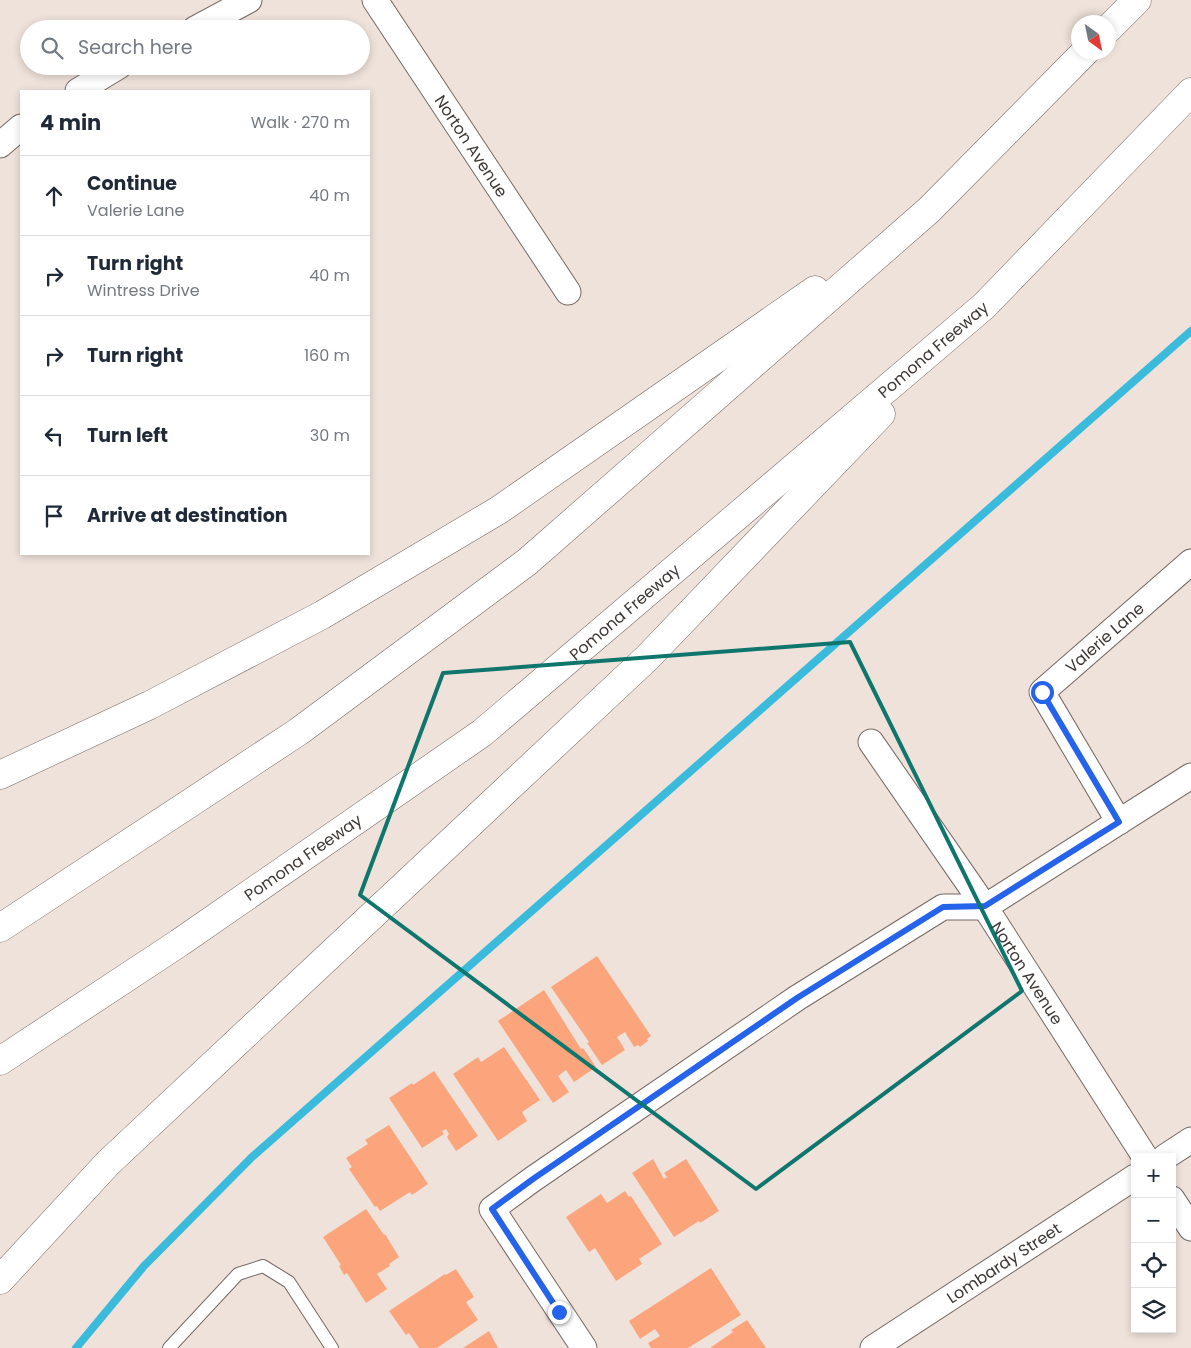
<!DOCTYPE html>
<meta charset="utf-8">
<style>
:root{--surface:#fff;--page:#f2f2f3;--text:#1f2937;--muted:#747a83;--line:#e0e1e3}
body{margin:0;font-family:Poppins,sans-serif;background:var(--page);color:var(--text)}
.controls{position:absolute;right:15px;bottom:15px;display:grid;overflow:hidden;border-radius:0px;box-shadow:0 2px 8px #0003}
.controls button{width:45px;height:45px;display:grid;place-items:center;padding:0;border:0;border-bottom:1px solid var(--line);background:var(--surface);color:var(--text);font:25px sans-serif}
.compass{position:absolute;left:1071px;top:15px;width:45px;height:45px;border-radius:50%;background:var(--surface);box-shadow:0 2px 8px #0003;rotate:147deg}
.stop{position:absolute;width:15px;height:15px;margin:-11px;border:4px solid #2563eb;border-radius:50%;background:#fff}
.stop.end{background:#2563eb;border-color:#fff;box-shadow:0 1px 5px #0008}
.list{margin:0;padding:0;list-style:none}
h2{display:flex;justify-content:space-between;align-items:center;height:65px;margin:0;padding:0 20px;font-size:21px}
h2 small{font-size:16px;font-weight:400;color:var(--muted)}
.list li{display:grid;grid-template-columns:32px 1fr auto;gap:15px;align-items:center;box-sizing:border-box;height:80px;padding:0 20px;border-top:1px solid var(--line)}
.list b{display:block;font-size:19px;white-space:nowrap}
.list p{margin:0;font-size:16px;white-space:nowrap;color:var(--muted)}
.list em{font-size:16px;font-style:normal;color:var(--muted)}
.icon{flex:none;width:28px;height:28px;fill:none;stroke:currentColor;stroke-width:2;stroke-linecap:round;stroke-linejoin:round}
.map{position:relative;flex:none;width:1191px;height:1348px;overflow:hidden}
.search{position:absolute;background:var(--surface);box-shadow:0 2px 8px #0003;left:20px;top:20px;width:350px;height:55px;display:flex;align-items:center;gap:12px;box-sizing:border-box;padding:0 18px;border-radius:28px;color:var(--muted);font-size:19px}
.panel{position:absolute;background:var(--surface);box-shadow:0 2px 8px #0003;left:20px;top:90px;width:350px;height:465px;border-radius:0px}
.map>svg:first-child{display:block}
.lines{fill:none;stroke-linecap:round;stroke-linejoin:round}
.stream{stroke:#3bbbdc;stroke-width:8}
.building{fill:#fca57c}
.lane-casing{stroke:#756964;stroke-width:14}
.street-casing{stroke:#756964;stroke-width:27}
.highway-casing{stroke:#756964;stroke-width:29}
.lane{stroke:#fff;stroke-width:12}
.street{stroke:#fff;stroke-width:25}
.highway{stroke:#fff;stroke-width:28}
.route{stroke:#2563eb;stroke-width:6}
.marked{fill:none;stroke:#0f766e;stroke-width:4;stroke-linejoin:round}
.labels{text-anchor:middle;stroke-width:5;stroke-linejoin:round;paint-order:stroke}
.street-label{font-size:16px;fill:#3c3734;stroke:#efe2db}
</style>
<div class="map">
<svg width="1191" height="1348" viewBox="0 0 1191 1348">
<rect width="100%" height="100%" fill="#efe2db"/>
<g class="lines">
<path class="stream" d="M76,1348L144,1266L252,1157L1191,331"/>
</g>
<g class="building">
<path d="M597,956L651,1036L647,1039L648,1041L640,1047L638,1045L634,1047L625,1032L617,1037L625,1050L602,1065L587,1043L589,1042L551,987Z"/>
<path d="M544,990L581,1049L583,1048L596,1067L574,1082L566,1070L558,1076L569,1092L553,1103L498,1021Z"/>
<path d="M504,1047L540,1100L522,1112L527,1121L498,1141L453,1074L478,1057L481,1062Z"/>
<path d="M434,1071L478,1136L456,1151L447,1137L449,1134L446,1129L442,1131L444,1134L422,1148L389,1098L412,1083L413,1085Z"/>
<path d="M389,1125L428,1184L412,1195L410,1192L380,1211L377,1206L375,1207L349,1169L352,1167L346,1158L368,1144L365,1140Z"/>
<path d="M653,1159L664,1179L667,1177L664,1173L686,1159L719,1211L700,1223L699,1221L674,1237L632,1173Z"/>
<path d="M625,1191L629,1197L631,1196L662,1244L639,1259L642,1264L616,1281L595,1248L589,1252L566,1217L601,1194L607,1203Z"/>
<path d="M366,1209L384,1235L385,1234L399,1257L389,1264L390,1266L377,1274L387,1289L366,1303L347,1273L344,1275L339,1266L341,1265L323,1237Z"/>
<path d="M711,1268L741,1315L688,1348H651L648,1343L660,1336L655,1329L640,1339L629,1321Z"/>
<path d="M456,1269L474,1297L466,1302L478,1320L437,1348H419L409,1333L406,1335L389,1311L445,1274L446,1275Z"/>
<path d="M747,1320L766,1348H710L733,1332L731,1330Z"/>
<path d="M489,1331L498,1348H463Z"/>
</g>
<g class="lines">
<g class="lane-casing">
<path id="lane" d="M169,1348L238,1274L263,1266L289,1282L332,1348"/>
</g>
<g class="street-casing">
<g id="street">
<path id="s1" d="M375,0L568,292"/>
<path d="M195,29L249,0"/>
<path d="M78,91L119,66"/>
<path d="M0,145L21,127"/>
<path id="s2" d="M871,742L985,907L1145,1157"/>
<path id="s3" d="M1119,822L1042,692L1191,562"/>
<path d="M1165,1157L1191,1140"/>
<path d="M1172,1199L1191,1228"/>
<path d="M584,1348L492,1209L533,1179L797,998L943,907H985L1191,776"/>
<path id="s4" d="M873,1348L1135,1177"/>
</g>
</g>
<g class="highway-casing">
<g id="highway">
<path d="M1108,29L1137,0"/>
<path d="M0,775L150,705L322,615L499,510L815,290"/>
<path d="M0,928L298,732L527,562L929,210L1085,52"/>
<path id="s5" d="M0,1061L179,943L482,733L984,306L1191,92"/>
<path d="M0,1280L108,1163L648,657L881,414"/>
</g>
</g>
<use href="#lane" class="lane"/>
<use href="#street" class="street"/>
<use href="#highway" class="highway"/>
</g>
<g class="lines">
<path class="route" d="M559,1312L492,1209L533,1179L797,998L943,907L985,906L1119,822L1042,692"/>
</g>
<path class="marked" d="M850,642L1022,991L756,1189L360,895L443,673Z"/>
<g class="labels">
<g class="street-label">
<text dy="6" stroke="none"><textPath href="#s1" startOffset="175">Norton Avenue</textPath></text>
<text dy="6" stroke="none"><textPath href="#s5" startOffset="1175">Pomona Freeway</textPath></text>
<text dy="6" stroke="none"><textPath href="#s5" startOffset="770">Pomona Freeway</textPath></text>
<text dy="6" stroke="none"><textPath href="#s3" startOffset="234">Valerie Lane</textPath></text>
<text dy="6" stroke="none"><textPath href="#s5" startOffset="365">Pomona Freeway</textPath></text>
<text dy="6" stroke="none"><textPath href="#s2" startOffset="279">Norton Avenue</textPath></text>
<text dy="6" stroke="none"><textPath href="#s4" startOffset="156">Lombardy Street</textPath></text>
</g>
</g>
</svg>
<div class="controls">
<button>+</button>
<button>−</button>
<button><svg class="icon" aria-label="locate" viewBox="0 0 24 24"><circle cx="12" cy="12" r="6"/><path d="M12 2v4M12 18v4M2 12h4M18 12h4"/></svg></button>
<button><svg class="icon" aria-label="layers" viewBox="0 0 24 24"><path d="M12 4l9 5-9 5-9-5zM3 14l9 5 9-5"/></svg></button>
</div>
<svg class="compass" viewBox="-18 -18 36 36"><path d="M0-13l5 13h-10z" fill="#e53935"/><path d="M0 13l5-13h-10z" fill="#747a83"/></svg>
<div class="stop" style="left:1042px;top:692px"></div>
<div class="stop end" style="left:559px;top:1312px"></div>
<div class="search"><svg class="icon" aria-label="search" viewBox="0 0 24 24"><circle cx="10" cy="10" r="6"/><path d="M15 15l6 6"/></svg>Search here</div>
<section class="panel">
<h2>4 min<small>Walk · 270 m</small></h2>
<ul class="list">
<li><svg class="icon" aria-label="ahead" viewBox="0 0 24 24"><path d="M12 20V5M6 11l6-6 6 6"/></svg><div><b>Continue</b><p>Valerie Lane</p></div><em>40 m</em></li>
<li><svg class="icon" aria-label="right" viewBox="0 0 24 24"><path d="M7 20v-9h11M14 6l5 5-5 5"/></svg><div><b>Turn right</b><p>Wintress Drive</p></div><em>40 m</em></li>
<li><svg class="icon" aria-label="right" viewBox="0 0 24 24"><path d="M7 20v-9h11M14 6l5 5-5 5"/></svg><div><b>Turn right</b></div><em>160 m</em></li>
<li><svg class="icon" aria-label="left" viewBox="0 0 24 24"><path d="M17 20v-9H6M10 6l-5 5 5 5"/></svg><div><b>Turn left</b></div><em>30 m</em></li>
<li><svg class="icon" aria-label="arrive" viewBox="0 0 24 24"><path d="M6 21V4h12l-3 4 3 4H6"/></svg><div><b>Arrive at destination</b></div></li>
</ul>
</section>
</div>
